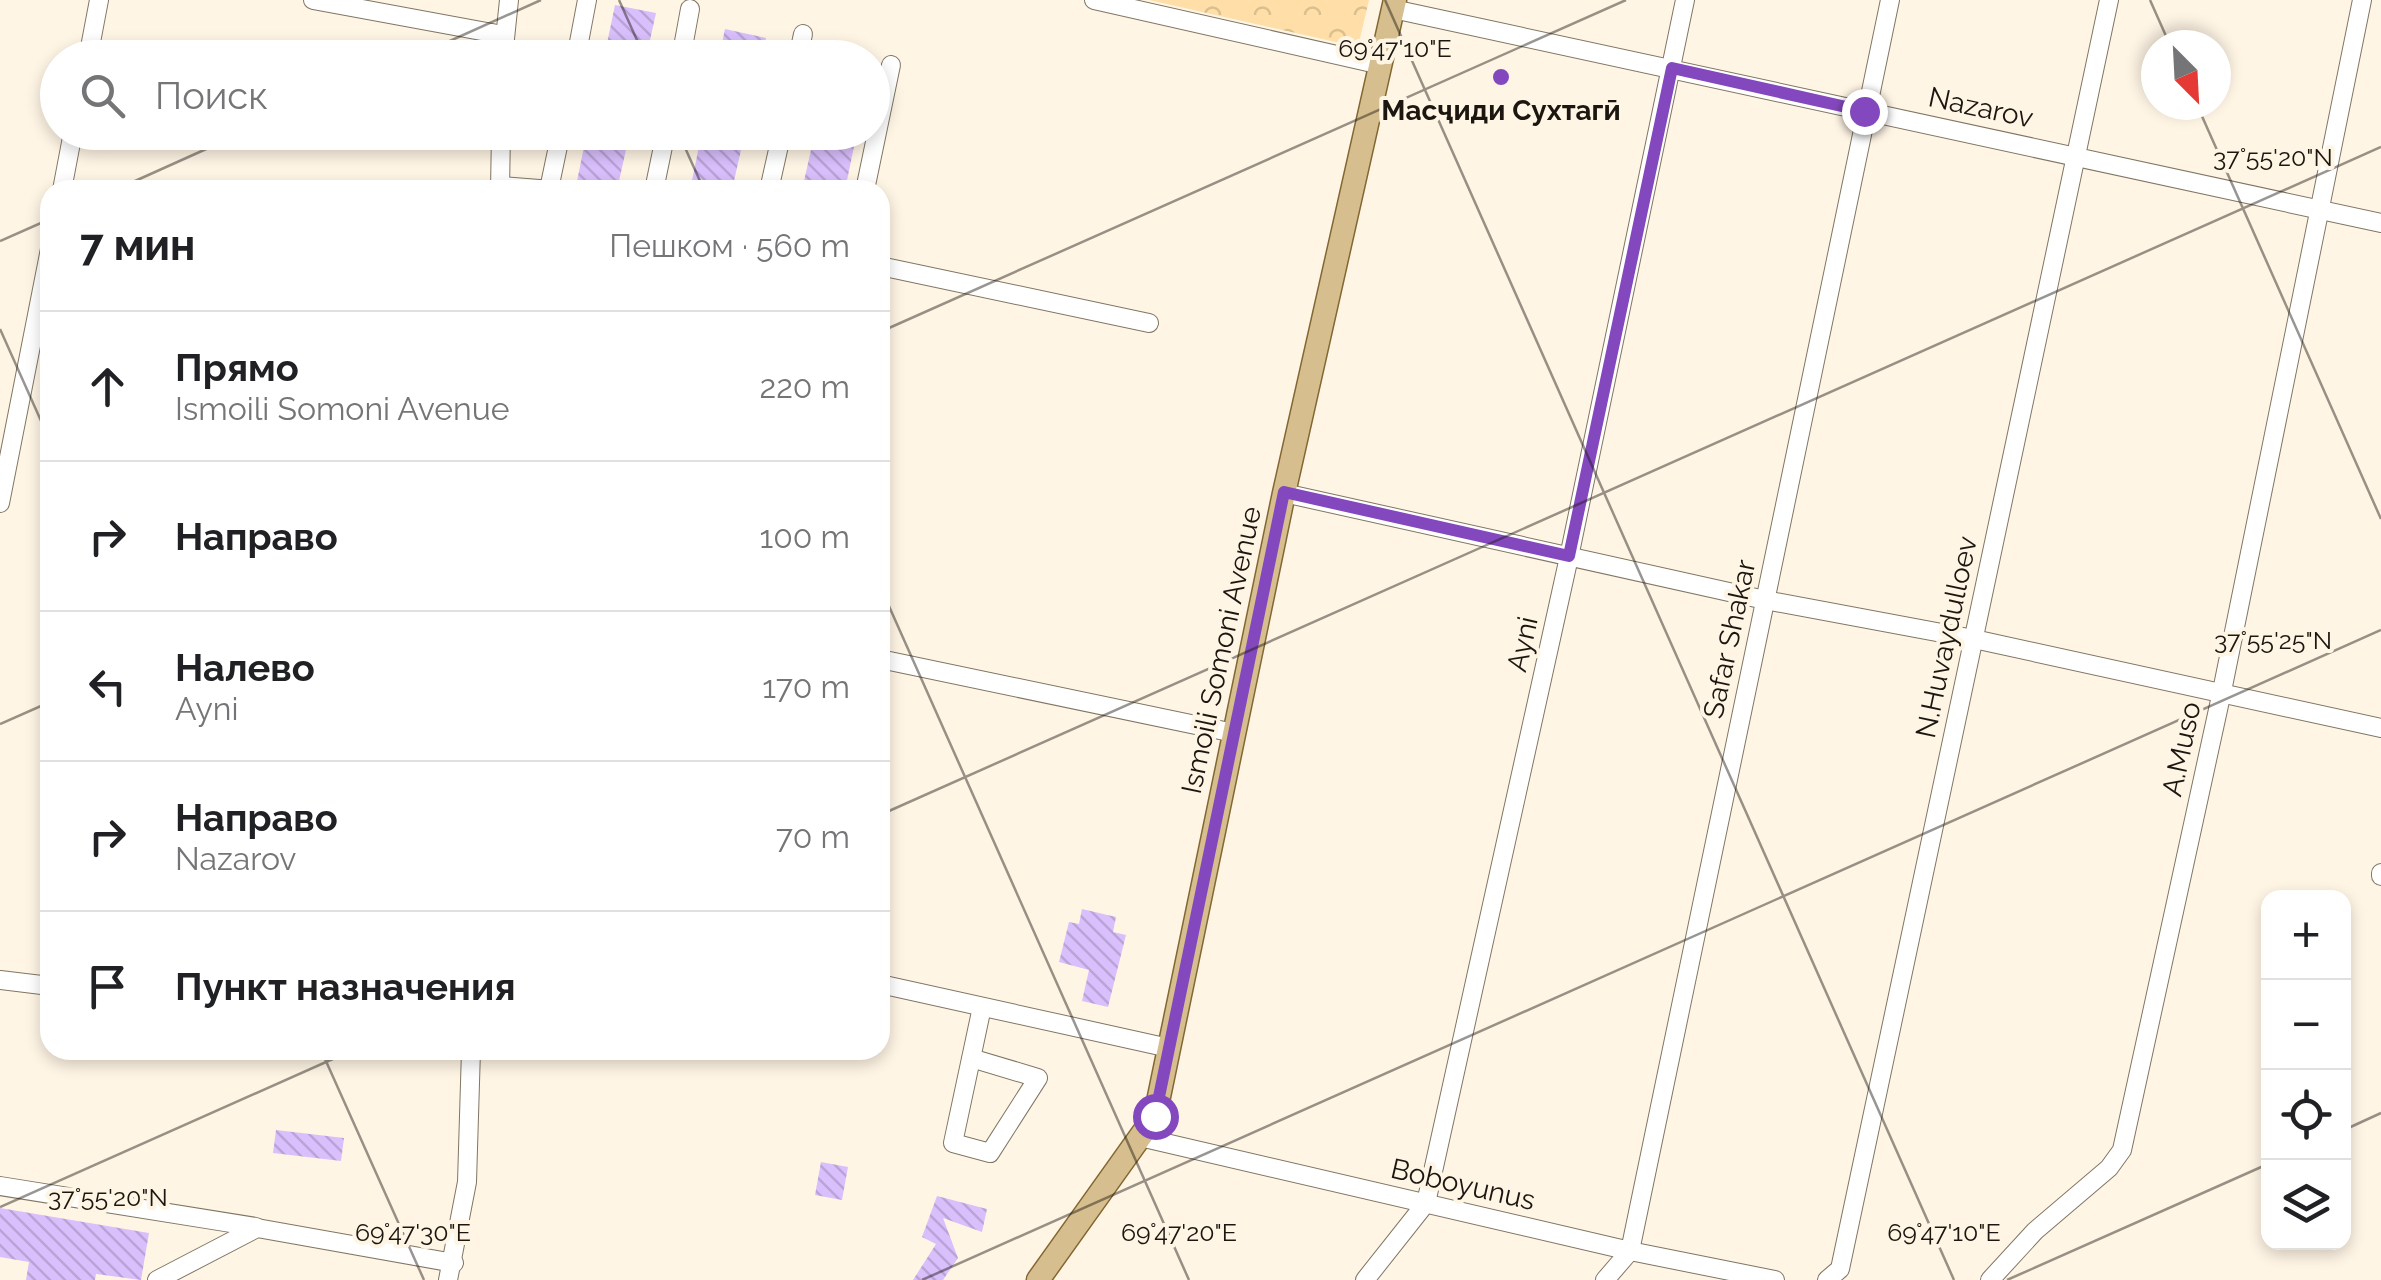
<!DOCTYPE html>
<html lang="ru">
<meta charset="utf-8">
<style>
:root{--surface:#fff;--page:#f6f6f6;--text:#202124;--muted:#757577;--line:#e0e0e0}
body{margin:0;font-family:Raleway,sans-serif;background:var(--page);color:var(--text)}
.controls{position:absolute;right:30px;bottom:30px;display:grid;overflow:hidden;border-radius:20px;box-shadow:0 5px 15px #0003}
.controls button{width:90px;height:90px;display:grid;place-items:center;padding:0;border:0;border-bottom:2px solid var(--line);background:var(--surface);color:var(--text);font:50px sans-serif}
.compass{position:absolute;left:2141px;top:30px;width:90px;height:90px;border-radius:50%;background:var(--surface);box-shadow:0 5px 15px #0003;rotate:156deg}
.stop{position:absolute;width:30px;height:30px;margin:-22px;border:8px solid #8448be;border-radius:50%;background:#fff}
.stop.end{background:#8448be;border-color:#fff;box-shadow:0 2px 10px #0008}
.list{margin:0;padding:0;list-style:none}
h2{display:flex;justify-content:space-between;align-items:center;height:130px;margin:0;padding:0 40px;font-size:42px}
h2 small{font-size:32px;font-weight:400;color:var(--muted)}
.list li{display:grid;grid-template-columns:65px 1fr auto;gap:30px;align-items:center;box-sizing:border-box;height:150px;padding:0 40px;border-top:2px solid var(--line)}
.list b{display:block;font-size:38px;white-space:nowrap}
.list p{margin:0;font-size:32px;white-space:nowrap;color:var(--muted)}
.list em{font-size:32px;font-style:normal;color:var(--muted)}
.icon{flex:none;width:55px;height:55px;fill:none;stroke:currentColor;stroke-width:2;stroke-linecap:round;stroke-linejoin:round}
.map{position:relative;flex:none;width:2381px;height:1280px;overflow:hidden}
.search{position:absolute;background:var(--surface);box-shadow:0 5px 15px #0003;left:40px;top:40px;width:850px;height:110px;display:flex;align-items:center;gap:25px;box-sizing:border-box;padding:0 35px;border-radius:55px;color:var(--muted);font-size:38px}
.panel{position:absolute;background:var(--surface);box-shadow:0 5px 15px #0003;left:40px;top:180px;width:850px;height:880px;border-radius:30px}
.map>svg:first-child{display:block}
.park{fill:url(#park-crowns)}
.building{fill:url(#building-back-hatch)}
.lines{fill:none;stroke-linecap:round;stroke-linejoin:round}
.minor-casing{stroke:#807664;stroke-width:20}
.major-casing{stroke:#836732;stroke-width:25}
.minor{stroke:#fff;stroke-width:18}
.major{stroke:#d6be8f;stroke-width:22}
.route{stroke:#8448be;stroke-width:12}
.ticks{fill:none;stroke:#1b1710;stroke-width:2.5;stroke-opacity:0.45}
.poi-dot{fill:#8448be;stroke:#fff5e5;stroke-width:4}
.labels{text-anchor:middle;stroke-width:8;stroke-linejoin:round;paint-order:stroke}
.street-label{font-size:28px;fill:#1b1710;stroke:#fff5e5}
.poi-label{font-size:28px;font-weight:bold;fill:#1b1710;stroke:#fff5e5}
.ticks-label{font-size:25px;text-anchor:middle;fill:#1b1710;stroke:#fff5e5;stroke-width:8;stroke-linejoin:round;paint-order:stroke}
</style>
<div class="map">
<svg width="2381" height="1280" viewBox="0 0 2381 1280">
<defs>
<pattern id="park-crowns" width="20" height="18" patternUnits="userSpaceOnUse" patternTransform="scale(2.5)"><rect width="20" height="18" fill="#ffdfa7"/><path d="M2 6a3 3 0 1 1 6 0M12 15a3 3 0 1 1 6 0" fill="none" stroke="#dabf8f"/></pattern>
<pattern id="building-back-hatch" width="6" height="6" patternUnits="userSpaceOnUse" patternTransform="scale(2.5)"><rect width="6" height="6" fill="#d9bffc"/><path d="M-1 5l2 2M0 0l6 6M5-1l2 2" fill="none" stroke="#baa3d7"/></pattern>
</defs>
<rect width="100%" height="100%" fill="#fff5e5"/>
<path class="park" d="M1149,0H1369L1358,47Z"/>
<g class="building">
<path d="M615,5L656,13L646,58H604Z"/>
<path d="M725,29L766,38L761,58H719Z"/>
<path d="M587,132H630L617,190L576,186Z"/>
<path d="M702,132H745L732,190H690Z"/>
<path d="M815,132H857L845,190H802Z"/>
<path d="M1082,909L1116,917L1113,932L1126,935L1108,1007L1082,1001L1089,970L1059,962L1069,922L1079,924Z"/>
<path d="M276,1130L344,1138L341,1161L273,1153Z"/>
<path d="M821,1162L848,1167L842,1200L815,1195Z"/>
<path d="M937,1196L987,1209L982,1232L943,1218L958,1258L943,1280H913L936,1244L922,1237Z"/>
<path d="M0,1208L149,1233L141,1280L96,1274L95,1280H26L29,1262L0,1257Z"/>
</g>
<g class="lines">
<g class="minor-casing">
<g id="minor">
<path d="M313,0L503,35"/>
<path d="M1094,0L1381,65"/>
<path d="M1393,9L2381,223"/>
<path d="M88,58L99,0"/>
<path d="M503,58L509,0"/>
<path d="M576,58L587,0"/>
<path d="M681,58L690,9"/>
<path d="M798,58L803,34"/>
<path d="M500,186L552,190"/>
<path d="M549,189L561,132"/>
<path d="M62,190L73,132"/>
<path d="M500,190L501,132"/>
<path d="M654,190L666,132"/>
<path d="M769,190L782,132"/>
<path d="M865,190L891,65"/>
<path d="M880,266L1149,323"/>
<path d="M1284,493L1765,600L1974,639L2381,728"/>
<path d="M0,503L50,249"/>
<path d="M880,659L1234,733"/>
<path d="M2381,876V873"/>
<path d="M0,980L50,986"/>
<path d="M880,984L1169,1048"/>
<path d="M971,1058L1038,1078L990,1153L953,1143L982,1007"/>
<path d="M1140,1137L1630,1251L1775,1280"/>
<path d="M0,1186L256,1227"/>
<path d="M157,1280L257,1228L454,1263"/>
<path d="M448,1280L467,1182L471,1050"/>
<path d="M1365,1280L1426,1203L1569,557L1685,0"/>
<path d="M1605,1280L1630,1251L1890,0"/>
<path d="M1827,1280L1840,1269L2109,0"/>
<path d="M1990,1280L2035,1231L2109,1168L2122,1150L2221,696L2362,0"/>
</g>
</g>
<g class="major-casing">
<path id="major" d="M1038,1280L1155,1116L1284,493L1395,0"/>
</g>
<use href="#minor" class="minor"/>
<use href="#major" class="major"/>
</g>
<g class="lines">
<path class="route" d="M1155,1116L1284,492L1569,556L1672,68L1864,111"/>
</g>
<path class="ticks" d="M619,0L645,58M1385,0L1954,1280M2150,0L2170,45M412,58L541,0M2197,105L2381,519M678,132L704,190M115,190L244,132M0,241L50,219M0,329L50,441M880,332L1626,0M880,586L1189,1280M0,724L50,702M880,815L2381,147M321,1050L424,1280M2344,1130L2381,1113M0,1207L353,1050M922,1280L2381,630M2007,1280L2268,1164"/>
<circle class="poi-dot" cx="1501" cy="77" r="10"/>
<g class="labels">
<g class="street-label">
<text transform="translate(1981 107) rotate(12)" y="10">Nazarov</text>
<text transform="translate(1946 637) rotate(-78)" y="10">N.Huvaydulloev</text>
<text transform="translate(1729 639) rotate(-78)" y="10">Safar Shakar</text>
<text transform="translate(1522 644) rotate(-77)" y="10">Ayni</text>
<text transform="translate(1221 650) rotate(-78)" y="10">Ismoili Somoni Avenue</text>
<text transform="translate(2181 749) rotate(-78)" y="10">A.Muso</text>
<text transform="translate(1463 1184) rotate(13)" y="10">Boboyunus</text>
</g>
<g class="poi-label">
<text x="1501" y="120">Масҷиди Сухтагӣ</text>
</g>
</g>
<g class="ticks-label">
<text x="1395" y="57">69°47'10"E</text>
<text x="2273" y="166">37°55'20"N</text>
<text x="2273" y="649">37°55'25"N</text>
<text x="108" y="1206">37°55'20"N</text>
<text x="413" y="1241">69°47'30"E</text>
<text x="1179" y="1241">69°47'20"E</text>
<text x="1944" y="1241">69°47'10"E</text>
</g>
</svg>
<div class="controls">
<button>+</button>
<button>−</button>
<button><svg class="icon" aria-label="locate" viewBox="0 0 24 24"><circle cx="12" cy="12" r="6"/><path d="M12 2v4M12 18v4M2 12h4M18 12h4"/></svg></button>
<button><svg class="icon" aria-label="layers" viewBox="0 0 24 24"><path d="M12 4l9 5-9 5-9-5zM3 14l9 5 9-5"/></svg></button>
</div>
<svg class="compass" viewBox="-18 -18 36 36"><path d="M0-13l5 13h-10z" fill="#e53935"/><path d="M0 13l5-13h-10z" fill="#757577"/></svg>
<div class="stop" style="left:1155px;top:1116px"></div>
<div class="stop end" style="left:1864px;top:111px"></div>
<div class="search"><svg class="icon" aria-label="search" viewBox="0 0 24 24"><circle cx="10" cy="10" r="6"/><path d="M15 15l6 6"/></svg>Поиск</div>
<section class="panel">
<h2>7 мин<small>Пешком · 560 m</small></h2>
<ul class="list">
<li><svg class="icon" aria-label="ahead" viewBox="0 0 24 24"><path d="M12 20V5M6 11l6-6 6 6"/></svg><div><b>Прямо</b><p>Ismoili Somoni Avenue</p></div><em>220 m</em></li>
<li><svg class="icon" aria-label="right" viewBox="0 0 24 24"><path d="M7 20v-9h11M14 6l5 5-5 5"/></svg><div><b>Направо</b></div><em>100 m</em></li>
<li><svg class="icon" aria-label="left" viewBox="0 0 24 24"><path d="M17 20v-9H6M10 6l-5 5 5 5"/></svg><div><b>Налево</b><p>Ayni</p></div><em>170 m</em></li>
<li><svg class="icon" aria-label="right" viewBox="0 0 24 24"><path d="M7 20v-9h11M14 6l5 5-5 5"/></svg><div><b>Направо</b><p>Nazarov</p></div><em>70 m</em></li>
<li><svg class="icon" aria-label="arrive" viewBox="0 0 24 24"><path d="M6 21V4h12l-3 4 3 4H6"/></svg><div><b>Пункт назначения</b></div></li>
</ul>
</section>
</div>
